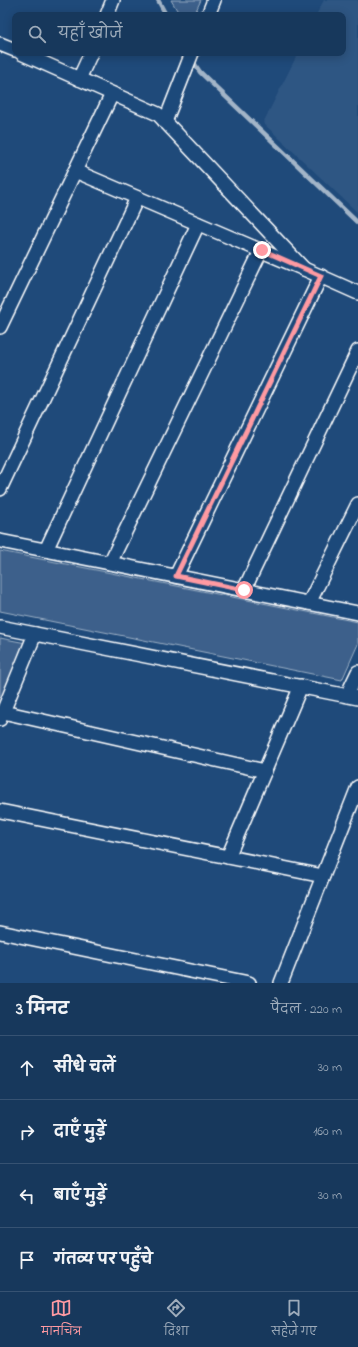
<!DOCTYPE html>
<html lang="hi">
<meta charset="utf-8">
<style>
:root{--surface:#17385c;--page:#203f62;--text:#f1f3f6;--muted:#9eacbb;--line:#365272;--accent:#ff9aa2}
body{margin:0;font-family:"Indie Flower","Playpen Sans Deva",sans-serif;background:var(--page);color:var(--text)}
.stop{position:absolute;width:12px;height:12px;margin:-9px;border:3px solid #ff9aa2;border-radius:50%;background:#fff}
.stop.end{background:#ff9aa2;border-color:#fff;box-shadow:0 1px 4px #0008}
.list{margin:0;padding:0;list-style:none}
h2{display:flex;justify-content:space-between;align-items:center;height:52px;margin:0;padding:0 16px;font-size:17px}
h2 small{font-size:13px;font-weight:400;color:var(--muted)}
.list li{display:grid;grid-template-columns:26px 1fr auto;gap:12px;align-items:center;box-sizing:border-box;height:64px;padding:0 16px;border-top:1px solid var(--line)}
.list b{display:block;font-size:15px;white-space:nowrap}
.list em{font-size:13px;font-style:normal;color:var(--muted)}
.icon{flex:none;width:22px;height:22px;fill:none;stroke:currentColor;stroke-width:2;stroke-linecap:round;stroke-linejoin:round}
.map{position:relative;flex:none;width:358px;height:983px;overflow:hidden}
.search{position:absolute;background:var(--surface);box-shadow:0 2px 10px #0003;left:12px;right:12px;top:12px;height:44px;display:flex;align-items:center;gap:10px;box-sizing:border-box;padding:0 14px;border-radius:8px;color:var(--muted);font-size:15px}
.sheet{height:308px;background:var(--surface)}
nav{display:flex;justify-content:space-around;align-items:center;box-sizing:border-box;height:56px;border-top:1px solid var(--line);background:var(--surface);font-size:11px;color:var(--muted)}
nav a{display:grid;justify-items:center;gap:2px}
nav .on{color:var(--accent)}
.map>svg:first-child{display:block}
.built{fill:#2e5683}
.green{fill:#3c618b;stroke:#9eb0c5}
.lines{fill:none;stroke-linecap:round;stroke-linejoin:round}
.stream{stroke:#a3b5c8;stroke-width:4.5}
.minor-casing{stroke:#fff;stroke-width:16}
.minor{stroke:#1f4a7a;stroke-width:13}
.route{stroke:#ff9aa2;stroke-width:5}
</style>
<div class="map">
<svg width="358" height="983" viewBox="0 0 358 983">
<rect width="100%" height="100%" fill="#1f4a7a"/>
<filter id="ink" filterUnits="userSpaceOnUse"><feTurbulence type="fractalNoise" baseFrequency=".025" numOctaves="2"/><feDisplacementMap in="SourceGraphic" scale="8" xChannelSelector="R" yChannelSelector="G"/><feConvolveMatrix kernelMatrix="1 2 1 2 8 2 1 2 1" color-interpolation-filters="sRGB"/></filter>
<g filter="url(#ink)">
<path class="built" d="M324,0H358V213L263,123L298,53H343V15H316Z"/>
<g class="green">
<path d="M171,0H201L194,15H180Z"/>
<path d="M0,551L358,622V644L342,680L0,611Z"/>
<path d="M0,638L26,643L0,704Z"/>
</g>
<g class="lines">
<g class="stream">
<path d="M158,0L166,15"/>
<path d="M192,60L200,72L358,223"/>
</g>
<g class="minor-casing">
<g id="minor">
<path d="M107,15L113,0"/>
<path d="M208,15L214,0"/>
<path d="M0,44L15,50"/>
<path d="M21,53L158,114L304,269"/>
<path d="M79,79L91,53"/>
<path d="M165,122L192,53"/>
<path d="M75,171L304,269L358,293"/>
<path d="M0,327L112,94"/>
<path d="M0,489L137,198"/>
<path d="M0,541L358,613"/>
<path d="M46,550L198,224"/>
<path d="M110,563L261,251"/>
<path d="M176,576L321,276"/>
<path d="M244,590L358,351"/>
<path d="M309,603L358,504"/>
<path d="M0,627L358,698"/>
<path d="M347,695L358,672"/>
<path d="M3,712L265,771"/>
<path d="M0,719L35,634"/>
<path d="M0,811L323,876"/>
<path d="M228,857L301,686"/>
<path d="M0,932L249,983"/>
<path d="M281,983L358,787"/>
</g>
</g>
<use href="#minor" class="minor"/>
</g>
</g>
<g class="lines" filter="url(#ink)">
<path class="route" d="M244,590L176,576L321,276L262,250"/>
</g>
</svg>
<div class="stop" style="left:244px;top:590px"></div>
<div class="stop end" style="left:262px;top:250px"></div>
<div class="search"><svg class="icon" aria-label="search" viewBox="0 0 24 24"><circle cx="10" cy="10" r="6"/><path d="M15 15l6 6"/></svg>यहाँ खोजें</div>
</div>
<section class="sheet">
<h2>3 मिनट<small>पैदल · 220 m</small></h2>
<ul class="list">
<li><svg class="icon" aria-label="ahead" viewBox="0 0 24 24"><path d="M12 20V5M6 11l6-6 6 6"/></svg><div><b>सीधे चलें</b></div><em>30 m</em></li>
<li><svg class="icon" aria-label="right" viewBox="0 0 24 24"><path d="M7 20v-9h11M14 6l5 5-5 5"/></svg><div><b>दाएँ मुड़ें</b></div><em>160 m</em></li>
<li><svg class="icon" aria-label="left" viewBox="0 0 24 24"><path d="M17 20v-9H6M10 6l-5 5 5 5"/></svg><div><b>बाएँ मुड़ें</b></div><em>30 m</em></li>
<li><svg class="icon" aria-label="arrive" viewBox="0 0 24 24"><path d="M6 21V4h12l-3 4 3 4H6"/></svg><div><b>गंतव्य पर पहुँचे</b></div></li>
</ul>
</section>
<nav>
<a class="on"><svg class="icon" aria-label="map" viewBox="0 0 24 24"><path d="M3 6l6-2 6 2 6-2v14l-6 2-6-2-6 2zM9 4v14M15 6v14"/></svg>मानचित्र</a>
<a><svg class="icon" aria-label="directions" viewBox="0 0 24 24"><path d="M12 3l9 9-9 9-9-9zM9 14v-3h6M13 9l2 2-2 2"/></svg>दिशा</a>
<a><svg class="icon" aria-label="saved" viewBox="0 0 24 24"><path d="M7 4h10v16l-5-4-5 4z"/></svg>सहेजे गए</a>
</nav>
